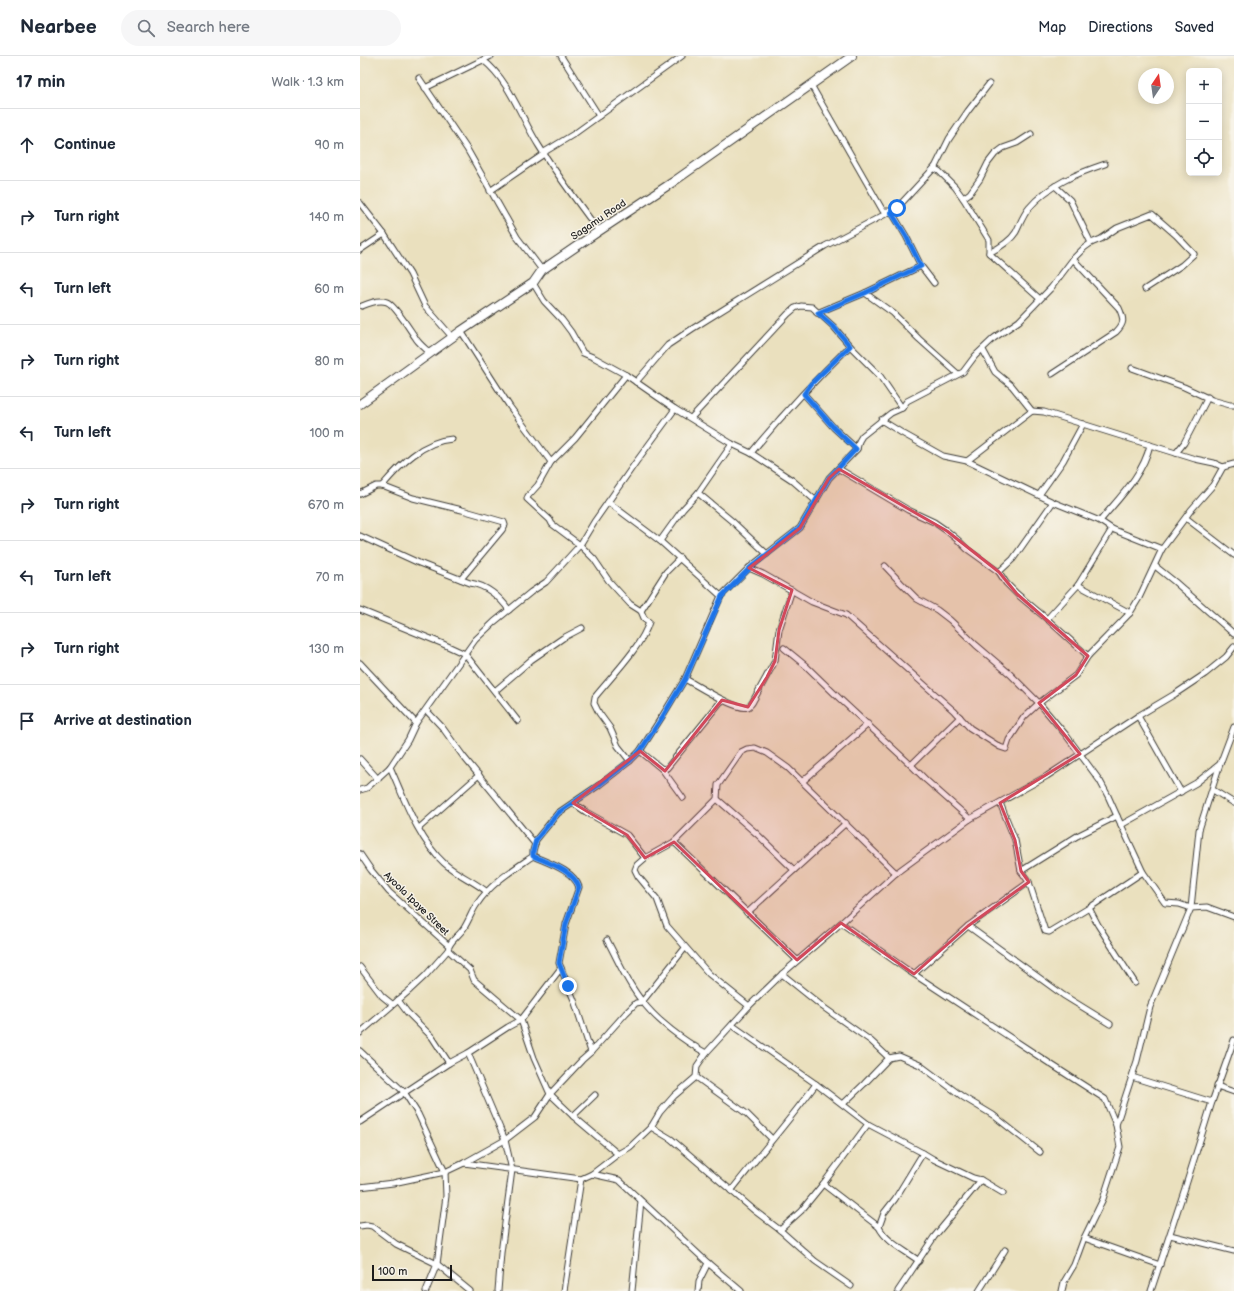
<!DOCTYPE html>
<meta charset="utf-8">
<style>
:root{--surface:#fff;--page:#f6f6f7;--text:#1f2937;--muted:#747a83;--line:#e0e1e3}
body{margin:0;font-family:"Balsamiq Sans",sans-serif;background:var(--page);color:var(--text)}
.controls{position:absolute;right:12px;top:12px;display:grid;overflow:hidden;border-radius:6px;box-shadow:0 2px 10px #0003}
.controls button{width:36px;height:36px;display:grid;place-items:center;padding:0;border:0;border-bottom:1px solid var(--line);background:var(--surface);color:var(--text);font:20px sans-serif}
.compass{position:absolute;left:778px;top:12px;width:36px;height:36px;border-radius:50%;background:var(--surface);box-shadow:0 2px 10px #0003;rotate:13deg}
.scale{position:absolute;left:12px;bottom:10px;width:80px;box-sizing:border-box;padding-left:4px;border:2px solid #1c1c1c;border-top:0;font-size:11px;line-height:14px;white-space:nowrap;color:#1c1c1c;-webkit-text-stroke:3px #f7f3e8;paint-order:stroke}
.stop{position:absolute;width:12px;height:12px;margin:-9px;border:3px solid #1a73e8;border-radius:50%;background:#fff}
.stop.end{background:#1a73e8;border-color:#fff;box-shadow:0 1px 4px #0008}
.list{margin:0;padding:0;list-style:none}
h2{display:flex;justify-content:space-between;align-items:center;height:52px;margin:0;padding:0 16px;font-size:17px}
h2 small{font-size:13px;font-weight:400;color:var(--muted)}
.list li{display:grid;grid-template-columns:26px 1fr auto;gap:12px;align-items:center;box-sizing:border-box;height:72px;padding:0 16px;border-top:1px solid var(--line)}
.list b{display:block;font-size:15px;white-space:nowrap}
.list em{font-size:13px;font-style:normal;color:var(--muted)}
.icon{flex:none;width:22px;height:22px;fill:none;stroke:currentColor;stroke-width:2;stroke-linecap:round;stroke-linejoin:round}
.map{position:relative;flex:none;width:874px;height:1235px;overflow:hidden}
header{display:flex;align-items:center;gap:24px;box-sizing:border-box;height:56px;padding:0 20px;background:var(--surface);border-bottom:1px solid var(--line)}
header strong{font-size:19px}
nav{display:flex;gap:22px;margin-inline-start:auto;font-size:14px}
.search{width:280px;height:36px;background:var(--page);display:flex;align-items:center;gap:10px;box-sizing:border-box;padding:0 14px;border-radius:22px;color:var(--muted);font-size:15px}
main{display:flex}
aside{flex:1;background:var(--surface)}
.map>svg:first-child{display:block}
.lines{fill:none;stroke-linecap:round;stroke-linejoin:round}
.minor-casing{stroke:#3b3934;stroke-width:7}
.trunk-casing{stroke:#3b3934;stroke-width:10}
.minor{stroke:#fff;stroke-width:5}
.trunk{stroke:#fff;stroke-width:8}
.route{stroke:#1a73e8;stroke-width:5}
.marked{fill:#d1495b;fill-opacity:0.2;stroke:#d1495b;stroke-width:3;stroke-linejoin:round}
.labels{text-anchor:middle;stroke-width:3;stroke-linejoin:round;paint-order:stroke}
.street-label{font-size:10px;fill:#1c1c1c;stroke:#f7f3e8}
</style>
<header>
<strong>Nearbee</strong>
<div class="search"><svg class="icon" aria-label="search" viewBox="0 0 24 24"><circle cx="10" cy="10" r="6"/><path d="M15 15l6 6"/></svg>Search here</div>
<nav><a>Map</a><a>Directions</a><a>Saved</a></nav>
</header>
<main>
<aside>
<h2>17 min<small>Walk · 1.3 km</small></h2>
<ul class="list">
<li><svg class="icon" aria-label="ahead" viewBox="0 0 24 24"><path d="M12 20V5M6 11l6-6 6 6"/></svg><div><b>Continue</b></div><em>90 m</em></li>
<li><svg class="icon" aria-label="right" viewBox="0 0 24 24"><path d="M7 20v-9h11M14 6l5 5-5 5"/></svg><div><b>Turn right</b></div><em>140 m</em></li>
<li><svg class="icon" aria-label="left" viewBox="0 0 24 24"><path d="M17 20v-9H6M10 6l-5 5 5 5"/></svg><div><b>Turn left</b></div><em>60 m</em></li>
<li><svg class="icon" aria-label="right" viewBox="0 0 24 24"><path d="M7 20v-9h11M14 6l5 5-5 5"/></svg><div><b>Turn right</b></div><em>80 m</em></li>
<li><svg class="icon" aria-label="left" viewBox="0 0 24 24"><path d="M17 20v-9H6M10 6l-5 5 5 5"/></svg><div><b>Turn left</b></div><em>100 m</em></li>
<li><svg class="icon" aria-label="right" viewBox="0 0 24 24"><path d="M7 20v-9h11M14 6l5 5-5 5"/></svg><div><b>Turn right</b></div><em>670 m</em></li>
<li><svg class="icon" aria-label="left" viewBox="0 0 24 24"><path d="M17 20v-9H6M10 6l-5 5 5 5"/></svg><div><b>Turn left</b></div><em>70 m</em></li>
<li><svg class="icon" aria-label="right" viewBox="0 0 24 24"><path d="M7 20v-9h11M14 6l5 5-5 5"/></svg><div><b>Turn right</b></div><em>130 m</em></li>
<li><svg class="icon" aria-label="arrive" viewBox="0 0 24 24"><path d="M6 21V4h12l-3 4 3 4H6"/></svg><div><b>Arrive at destination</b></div></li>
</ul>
</aside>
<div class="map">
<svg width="874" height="1235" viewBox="0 0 874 1235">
<rect width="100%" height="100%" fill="#f7f3e8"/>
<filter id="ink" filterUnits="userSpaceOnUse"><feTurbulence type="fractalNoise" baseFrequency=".025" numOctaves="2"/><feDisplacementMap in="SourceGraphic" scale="8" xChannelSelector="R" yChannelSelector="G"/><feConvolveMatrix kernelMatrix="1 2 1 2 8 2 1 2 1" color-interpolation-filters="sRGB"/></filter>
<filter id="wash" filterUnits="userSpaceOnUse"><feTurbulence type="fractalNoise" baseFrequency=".012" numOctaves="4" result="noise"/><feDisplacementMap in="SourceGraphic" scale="16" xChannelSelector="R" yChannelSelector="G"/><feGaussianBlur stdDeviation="0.9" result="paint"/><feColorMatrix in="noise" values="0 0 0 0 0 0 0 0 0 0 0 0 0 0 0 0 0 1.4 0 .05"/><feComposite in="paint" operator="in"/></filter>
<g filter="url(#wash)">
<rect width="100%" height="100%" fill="#eae0be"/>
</g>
<g filter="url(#ink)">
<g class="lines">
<g class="minor-casing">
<g id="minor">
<path d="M201,0L239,60"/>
<path d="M123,4C150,25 161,62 179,90C197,119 218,147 239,175"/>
<path d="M59,22L107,93L157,181L182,214"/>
<path d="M451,29L523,155H530"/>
<path d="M65,32L131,0"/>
<path d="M575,111V113L579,115L595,131L603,142L629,184V197L680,243"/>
<path d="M695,130L710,144L731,187"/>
<path d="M130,135L184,98L186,95L214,78L322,0"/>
<path d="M603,142L610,137L620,123L628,107L635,98L643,92L657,87L671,78"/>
<path d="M0,147L24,178L50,218L65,250L93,282"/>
<path d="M531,155L546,180L561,210L574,227"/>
<path d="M0,194L24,178"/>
<path d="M629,197C639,192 650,186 656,176C660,168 663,159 669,152C688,129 718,117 745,108"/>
<path d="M173,227L184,245L202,264L211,276L223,297L235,302L266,319L315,353L372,388L391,397L432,424L456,445"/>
<path d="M505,237L533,257L559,283L598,318"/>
<path d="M2,250C9,247 19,243 27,246C35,249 50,274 55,281C58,287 65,292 70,297"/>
<path d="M457,257L505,237L561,210"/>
<path d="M101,275L150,351L191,406"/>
<path d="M623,294L635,316L652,330L672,355"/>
<path d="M772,312L824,331L852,344L870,349H874"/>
<path d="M692,318L756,276C765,267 764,263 759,252L713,203"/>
<path d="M266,319L215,382L191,406L178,429L168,440L167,443L190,464L192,468L220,489L234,503L249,525L270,548L281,555L284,562L289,566C282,590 251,621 235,641L234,647L239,657L250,672L258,690L270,705"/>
<path d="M276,326L308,289L332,273L465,190L537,152L575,111L589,83L608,55L629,28"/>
<path d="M444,338L474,372L497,393"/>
<path d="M331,362L428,258L435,252L441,250L452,251L474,271L490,290L520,320L542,352"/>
<path d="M521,364L542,377L583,400L607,405L693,446L740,465L752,473L802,493"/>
<path d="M391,397C422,359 455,324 490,290"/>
<path d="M816,397L824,387L848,341"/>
<path d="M607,405L672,355L684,356L835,403L854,407L863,411L874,408"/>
<path d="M479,413L548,454L574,466L587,475L599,485L607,493L639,516L646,527L657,538L687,563L728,600"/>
<path d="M22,430C40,409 63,385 92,383"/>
<path d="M338,437L373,466L407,498"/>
<path d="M0,438L16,430H22L53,442L102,454L144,466L145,469L142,474L101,523"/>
<path d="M679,439L703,405L723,368"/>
<path d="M248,446L300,485L361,540"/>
<path d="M826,462L874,499"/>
<path d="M740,465C759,442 783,419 790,389"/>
<path d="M0,480L59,507L110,527C126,529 140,541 149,554"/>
<path d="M300,485L323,453L338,437L372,388"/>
<path d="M525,510L541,527L557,543L577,554L590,564L616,589L650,618L679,647L706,679L740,725L748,740L757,760"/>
<path d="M795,510L815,526L874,578"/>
<path d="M389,512L403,518L452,546L486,559L594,655L610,672L640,691L646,693L649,684L664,661L679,647L716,619L728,600L770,557L779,542L802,493L831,454L853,429L863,411"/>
<path d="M639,516L653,503L693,446"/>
<path d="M718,529L770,557"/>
<path d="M0,554L81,587L105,598L158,665"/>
<path d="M281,555L306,516L320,502"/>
<path d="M687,563L718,529L752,473"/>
<path d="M424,592L446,610L479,642L551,709L566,724L610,763"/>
<path d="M0,607L56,667"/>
<path d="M325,623C335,628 378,656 388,651C390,650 391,648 392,647L415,605L419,574L432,534"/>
<path d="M135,635L171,604L203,582L222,572"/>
<path d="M66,654L82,671L103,700L175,788"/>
<path d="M778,660L821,736"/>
<path d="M280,695L302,713L307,712L362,644"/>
<path d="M0,703L18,723"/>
<path d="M551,709L600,661"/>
<path d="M30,711C44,742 58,783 84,807C97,819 114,825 127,836"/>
<path d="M302,713L323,742"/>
<path d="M443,725L508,668"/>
<path d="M0,734L7,732L30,711L48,684L56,667L115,584L134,566L171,536L186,526L220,489L234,466L276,406L315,353"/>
<path d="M853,734L874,747"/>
<path d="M357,743L397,778L434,814"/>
<path d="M213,747L226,756L267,779L285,802"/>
<path d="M640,747L655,784L661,815L669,826L685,875L689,876L729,852L783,816L805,847L819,848L831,852L847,851L874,861"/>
<path d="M761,769L836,727L860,708"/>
<path d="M59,772L119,719"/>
<path d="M314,786L437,904"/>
<path d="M0,798L11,814L29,836L88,889"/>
<path d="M173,800C188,807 213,814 219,831L206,868L199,907L208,930L214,944L231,996"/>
<path d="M661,815L717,780L757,760L783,816"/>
<path d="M729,852L738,869L775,927"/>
<path d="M387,857L486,767"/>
<path d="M481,867L546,913L692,1009L745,1043L756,1069"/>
<path d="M608,870L669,826"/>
<path d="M247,884C258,904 267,927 282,945C297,965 324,985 346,997"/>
<path d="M88,894L110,914L114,924L161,964L174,1002L190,1038L213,1060L258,1098"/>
<path d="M0,911L22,940L32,948"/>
<path d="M422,918L463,951L511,985L529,1002"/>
<path d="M554,918L608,870L703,939L750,968"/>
<path d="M38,944L47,956L72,981L89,1007"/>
<path d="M389,950L349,918L307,870L297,843L278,820L275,814L277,809L285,802L314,786L357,743L358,729L381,696L387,693L395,692L407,697L428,712L536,817"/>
<path d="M372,969L456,1028L508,1068L563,1097L573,1103L613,1122L621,1124L643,1137"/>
<path d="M0,977L50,934L66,919L88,894C89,885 99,880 104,872C109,864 112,855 117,848C131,827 153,814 173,800V795L176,784L198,757L239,729L270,705L280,695L303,659L325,623L361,540L389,512L440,472L469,422L497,393L499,385L502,380L531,357L542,352L547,345L603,316L615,300L634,282L659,265L691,232L713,203L724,192L731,187L741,183L757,172L792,158L816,179L834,198L822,209L785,233"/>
<path d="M0,995L44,1036L58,1058L85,1116L86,1140L77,1208L66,1235"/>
<path d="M108,997L145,1084L152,1114L141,1197L138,1235"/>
<path d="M336,1021L387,1058L412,1083"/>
<path d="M772,1021L852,1046"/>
<path d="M857,1030L874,1036"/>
<path d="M483,1048L504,1028L529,1002L539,1000L560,1009L603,1041L633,1059L680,1096"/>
<path d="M213,1060L235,1039"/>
<path d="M0,1066L89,1007L108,997L148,971L161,964L201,912"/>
<path d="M291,1071L311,1083L395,1155L420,1174L455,1205L491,1230"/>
<path d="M104,1107L221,1123L232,1118L259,1124L348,1207L381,1235"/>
<path d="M232,1118L258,1098L270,1091L291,1071L300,1056L314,1040L336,1021L337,1010L346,997L389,950L422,918L481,867L536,817L610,763L687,720L778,660L815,638L845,618L866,601L874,591"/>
<path d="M463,1128L519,1171"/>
<path d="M0,1131L33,1127L85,1116L104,1107L145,1084L175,1061L190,1038L222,1004L231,996L266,957L276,947L282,946L325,892"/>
<path d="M371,1135C399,1099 429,1065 456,1028"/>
<path d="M0,1170L7,1169L12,1170L36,1188L77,1208L110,1235"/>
<path d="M420,1174L441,1155L463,1128L508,1068"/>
<path d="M810,1179L874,1195"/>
<path d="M724,1182L800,1209"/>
<path d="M559,1205C546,1195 526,1186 519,1171L524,1157L535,1143L563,1097"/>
<path d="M204,1235L221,1123"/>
<path d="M272,1235L281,1145"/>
<path d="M338,1235L339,1225L348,1207"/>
<path d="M538,1235L574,1181L621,1124"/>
<path d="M619,1235L645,1194"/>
<path d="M702,1235L704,1226L714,1209L724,1182L743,1143L760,1091L756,1069L777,1005L790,951L831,852L839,774L860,708L874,671"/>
<path d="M791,1235L826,1129L852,1046L874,984"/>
</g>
</g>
<g class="trunk-casing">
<path id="trunk" d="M0,348L101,275L173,227L182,214L239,175L313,126L492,0"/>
</g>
<use href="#minor" class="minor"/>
<use href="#trunk" class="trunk"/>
</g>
</g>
<g class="lines" filter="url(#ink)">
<path class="route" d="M208,930L199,907L200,901L206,868L219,831C213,814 188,807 173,800V795L176,784L198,757L239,729L270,705L280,695L303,660L325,623L362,540L390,512L440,472L469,422L496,393L474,372L444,338L451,328L490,290L474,271L458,257L505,237L561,210L546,180L531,156L537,152"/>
</g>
<path class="marked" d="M479,413L587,475L639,516L657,538L728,600L716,619L679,647L720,698L640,747L655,784L661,815L669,826L608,870L554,918L481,867L437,904L314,786L285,802L267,779L213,747L280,695L305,715L362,644L388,651L407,621L415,605L419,574L432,534L389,512L440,472L469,422Z"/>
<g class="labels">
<g class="street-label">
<text transform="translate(238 163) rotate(-34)" y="4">Sagamu Road</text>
<text transform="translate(57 847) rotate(44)" y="4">Ayoola Ipaye Street</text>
</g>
</g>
</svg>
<div class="controls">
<button>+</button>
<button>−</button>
<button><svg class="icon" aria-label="locate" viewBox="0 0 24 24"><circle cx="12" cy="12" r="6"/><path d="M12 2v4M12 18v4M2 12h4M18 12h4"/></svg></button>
</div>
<svg class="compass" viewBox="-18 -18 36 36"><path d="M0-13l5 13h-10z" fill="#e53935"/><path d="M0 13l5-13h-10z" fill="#747a83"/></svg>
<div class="scale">100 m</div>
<div class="stop" style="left:537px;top:152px"></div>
<div class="stop end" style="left:208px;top:930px"></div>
</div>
</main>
